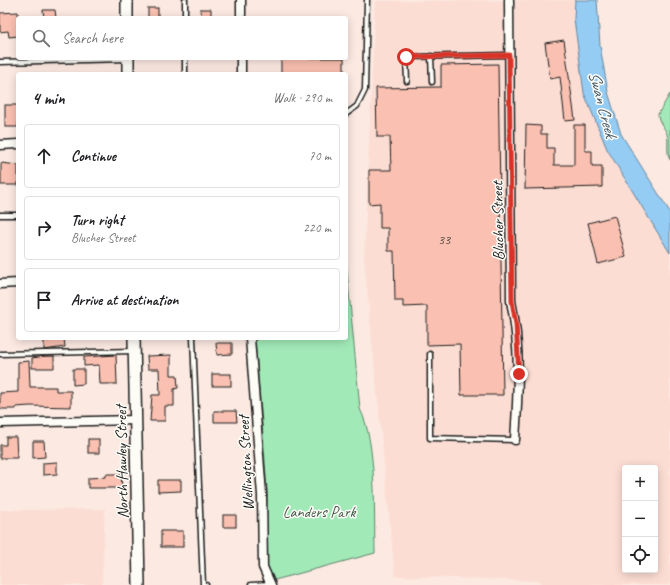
<!DOCTYPE html>
<meta charset="utf-8">
<style>
:root{--surface:#fff;--page:#f2f2f2;--text:#202124;--muted:#757577;--line:#e0e0e0}
body{margin:0;font-family:Caveat,sans-serif;background:var(--page);color:var(--text)}
.controls{position:absolute;right:12px;bottom:12px;display:grid;overflow:hidden;border-radius:4px;box-shadow:0 2px 10px #0003}
.controls button{width:36px;height:36px;display:grid;place-items:center;padding:0;border:0;border-bottom:1px solid var(--line);background:var(--surface);color:var(--text);font:20px sans-serif}
.stop{position:absolute;width:12px;height:12px;margin:-9px;border:3px solid #d93025;border-radius:50%;background:#fff}
.stop.end{background:#d93025;border-color:#fff;box-shadow:0 1px 4px #0008}
.list{margin:0;padding:0;list-style:none}
h2{display:flex;justify-content:space-between;align-items:center;height:52px;margin:0;padding:0 16px;font-size:17px}
h2 small{font-size:13px;font-weight:400;color:var(--muted)}
.list li{display:grid;grid-template-columns:26px 1fr auto;gap:12px;align-items:center;box-sizing:border-box;height:64px;margin:0 8px 8px;padding:0 8px;border:1px solid var(--line);border-radius:4px}
.list b{display:block;font-size:15px;white-space:nowrap}
.list p{margin:0;font-size:13px;white-space:nowrap;color:var(--muted)}
.list em{font-size:13px;font-style:normal;color:var(--muted)}
.icon{flex:none;width:22px;height:22px;fill:none;stroke:currentColor;stroke-width:2;stroke-linecap:round;stroke-linejoin:round}
.map{position:relative;flex:none;width:670px;height:585px;overflow:hidden}
.search{position:absolute;background:var(--surface);box-shadow:0 2px 10px #0003;left:16px;top:16px;width:332px;height:44px;display:flex;align-items:center;gap:10px;box-sizing:border-box;padding:0 14px;border-radius:4px;color:var(--muted);font-size:15px}
.panel{position:absolute;background:var(--surface);box-shadow:0 2px 10px #0003;left:16px;top:72px;width:332px;height:268px;border-radius:4px}
.map>svg:first-child{display:block}
.built{fill:#fbddd3;fill-rule:evenodd}
.green{fill:#a1eab8;stroke:#5e836a}
.water{fill:#95ccf4;stroke:#65869e}
.building{fill:#fac0b1;stroke:#1c1c1c}
.lines{fill:none;stroke-linecap:round;stroke-linejoin:round}
.lane-casing{stroke:#1c1c1c;stroke-width:7}
.street-casing{stroke:#1c1c1c;stroke-width:11}
.secondary-casing{stroke:#1c1c1c;stroke-width:14}
.lane{stroke:#fdfcf7;stroke-width:4}
.street{stroke:#fdfcf7;stroke-width:8}
.secondary{stroke:#fdfcf7;stroke-width:11}
.route{stroke:#d93025;stroke-width:5}
.labels{text-anchor:middle;stroke-width:3;stroke-linejoin:round;paint-order:stroke}
.number-label{font-size:14px;fill:#544541}
.street-label{font-size:16px;fill:#1c1c1c;stroke:#fdfcf7}
.park-label{font-size:16px;fill:#445a4b;stroke:#fdfcf7}
.water-label{font-size:17px;font-style:italic;fill:#465a68;stroke:#fdfcf7}
</style>
<div class="map">
<svg width="670" height="585" viewBox="0 0 670 585">
<rect width="100%" height="100%" fill="#fceae2"/>
<filter id="ink" filterUnits="userSpaceOnUse"><feTurbulence type="fractalNoise" baseFrequency=".025" numOctaves="2"/><feDisplacementMap in="SourceGraphic" scale="8" xChannelSelector="R" yChannelSelector="G"/><feConvolveMatrix kernelMatrix="1 2 1 2 8 2 1 2 1" color-interpolation-filters="sRGB"/></filter>
<g filter="url(#ink)">
<g class="built">
<path d="M597,0L600,46L608,92L621,134L670,212V585H541L540,581L395,576L364,259L375,1ZM625,468H655V570H625Z"/>
<path d="M105,509L102,585H0V510Z"/>
</g>
<g class="green">
<path d="M670,94V160C666,151 669,143 667,134C664,126 658,122 658,114Z"/>
<path d="M346,260L360,409C377,442 374,514 375,553L271,581C261,552 268,521 267,490C264,440 259,389 255,338H346Z"/>
</g>
<path class="water" d="M575,0H597L600,46L608,92L621,134L670,212V253L607,149L584,93L574,19Z"/>
<g class="building">
<rect x="148" y="8" width="10" height="10"/>
<path d="M200,9H211V18H201Z"/>
<path d="M43,10H55L56,18H44Z"/>
<path d="M18,12V36L9,37L8,31L0,32V13Z"/>
<path d="M564,40L575,120L565,121L560,77L550,79L545,43Z"/>
<rect x="281" y="58" width="63" height="16"/>
<path d="M498,64L503,395H461L460,344L427,345V306L403,307V301H395L394,251H388V228H380V203L369,204V170H391L390,137H377L376,88L441,87V65Z"/>
<rect x="5" y="105" width="13" height="22"/>
<path d="M526,125L541,126V134H547V148H554V165H574V125H585V151H592V166H602V187L525,189Z"/>
<path d="M1,163L18,165V185H1Z"/>
<path d="M615,216L626,257L598,264L588,223Z"/>
<path d="M44,338H64L65,347L44,350Z"/>
<path d="M216,343H232V354L217,355Z"/>
<path d="M116,355L117,384H100L99,365L84,366V357Z"/>
<path d="M171,355V375H177L178,388L174,389V406H165V421H150L152,395H160L159,369H148L147,356Z"/>
<path d="M45,356H54V368H32V358Z"/>
<path d="M29,361L30,387H56V391H71V407L30,406L16,407V409H0V393L18,392V362Z"/>
<path d="M73,369H84V384L73,385Z"/>
<rect x="212" y="374" width="19" height="12"/>
<path d="M214,411H236L237,422H214Z"/>
<path d="M6,437H16L17,458H0V445H6Z"/>
<rect x="88" y="439" width="11" height="14"/>
<path d="M33,441H44L45,457L33,458Z"/>
<path d="M57,462V474L43,475V463Z"/>
<path d="M106,474H121L122,488H88V478L106,477Z"/>
<path d="M158,480H181V491L158,492Z"/>
<rect x="223" y="515" width="13" height="12"/>
<rect x="161" y="531" width="22" height="16"/>
</g>
<g class="lines">
<g class="lane-casing">
<g id="lane">
<path d="M185,0V18"/>
<path d="M431,56L432,82"/>
<path d="M0,62L128,59"/>
<path d="M185,74V58"/>
<path d="M407,81L406,57L509,55"/>
<path d="M346,114L357,106L365,90L367,0"/>
<path d="M0,215H18"/>
<path d="M193,338L203,585H206"/>
<path d="M0,354L134,351"/>
<path d="M430,354V438L515,440"/>
<path d="M251,585L270,584"/>
</g>
</g>
<g class="street-casing">
<g id="street">
<path d="M241,0V18"/>
<path d="M509,0L511,301C521,348 518,393 515,440"/>
<path d="M241,58V74"/>
<path d="M0,145L18,144"/>
<path d="M0,284L18,283"/>
<path d="M250,338L262,495L263,567L271,585"/>
<path d="M0,423L136,420"/>
</g>
</g>
<g class="secondary-casing">
<g id="secondary">
<path d="M127,0V18"/>
<path d="M128,58V74"/>
<path d="M134,338L139,585"/>
</g>
</g>
<use href="#lane" class="lane"/>
<use href="#street" class="street"/>
<use href="#secondary" class="secondary"/>
</g>
</g>
<g class="lines" filter="url(#ink)">
<path class="route" d="M406,57L509,55L512,301L516,324L519,374"/>
</g>
<g class="labels">
<g class="number-label">
<text x="444" y="244">33</text>
</g>
<g class="street-label">
<text transform="translate(497 221) rotate(-91)" y="6">Blucher Street</text>
<text transform="translate(121 462) rotate(-91)" y="6">North Hawley Street</text>
<text transform="translate(245 463) rotate(-93)" y="6">Wellington Street</text>
</g>
<g class="park-label">
<text x="319" y="517">Landers Park</text>
</g>
<g class="water-label">
<text transform="translate(603 104) rotate(75)" y="6">Swan Creek</text>
</g>
</g>
</svg>
<div class="controls">
<button>+</button>
<button>−</button>
<button><svg class="icon" aria-label="locate" viewBox="0 0 24 24"><circle cx="12" cy="12" r="6"/><path d="M12 2v4M12 18v4M2 12h4M18 12h4"/></svg></button>
</div>
<div class="stop" style="left:406px;top:57px"></div>
<div class="stop end" style="left:519px;top:374px"></div>
<div class="search"><svg class="icon" aria-label="search" viewBox="0 0 24 24"><circle cx="10" cy="10" r="6"/><path d="M15 15l6 6"/></svg>Search here</div>
<section class="panel">
<h2>4 min<small>Walk · 290 m</small></h2>
<ul class="list">
<li><svg class="icon" aria-label="ahead" viewBox="0 0 24 24"><path d="M12 20V5M6 11l6-6 6 6"/></svg><div><b>Continue</b></div><em>70 m</em></li>
<li><svg class="icon" aria-label="right" viewBox="0 0 24 24"><path d="M7 20v-9h11M14 6l5 5-5 5"/></svg><div><b>Turn right</b><p>Blucher Street</p></div><em>220 m</em></li>
<li><svg class="icon" aria-label="arrive" viewBox="0 0 24 24"><path d="M6 21V4h12l-3 4 3 4H6"/></svg><div><b>Arrive at destination</b></div></li>
</ul>
</section>
</div>
